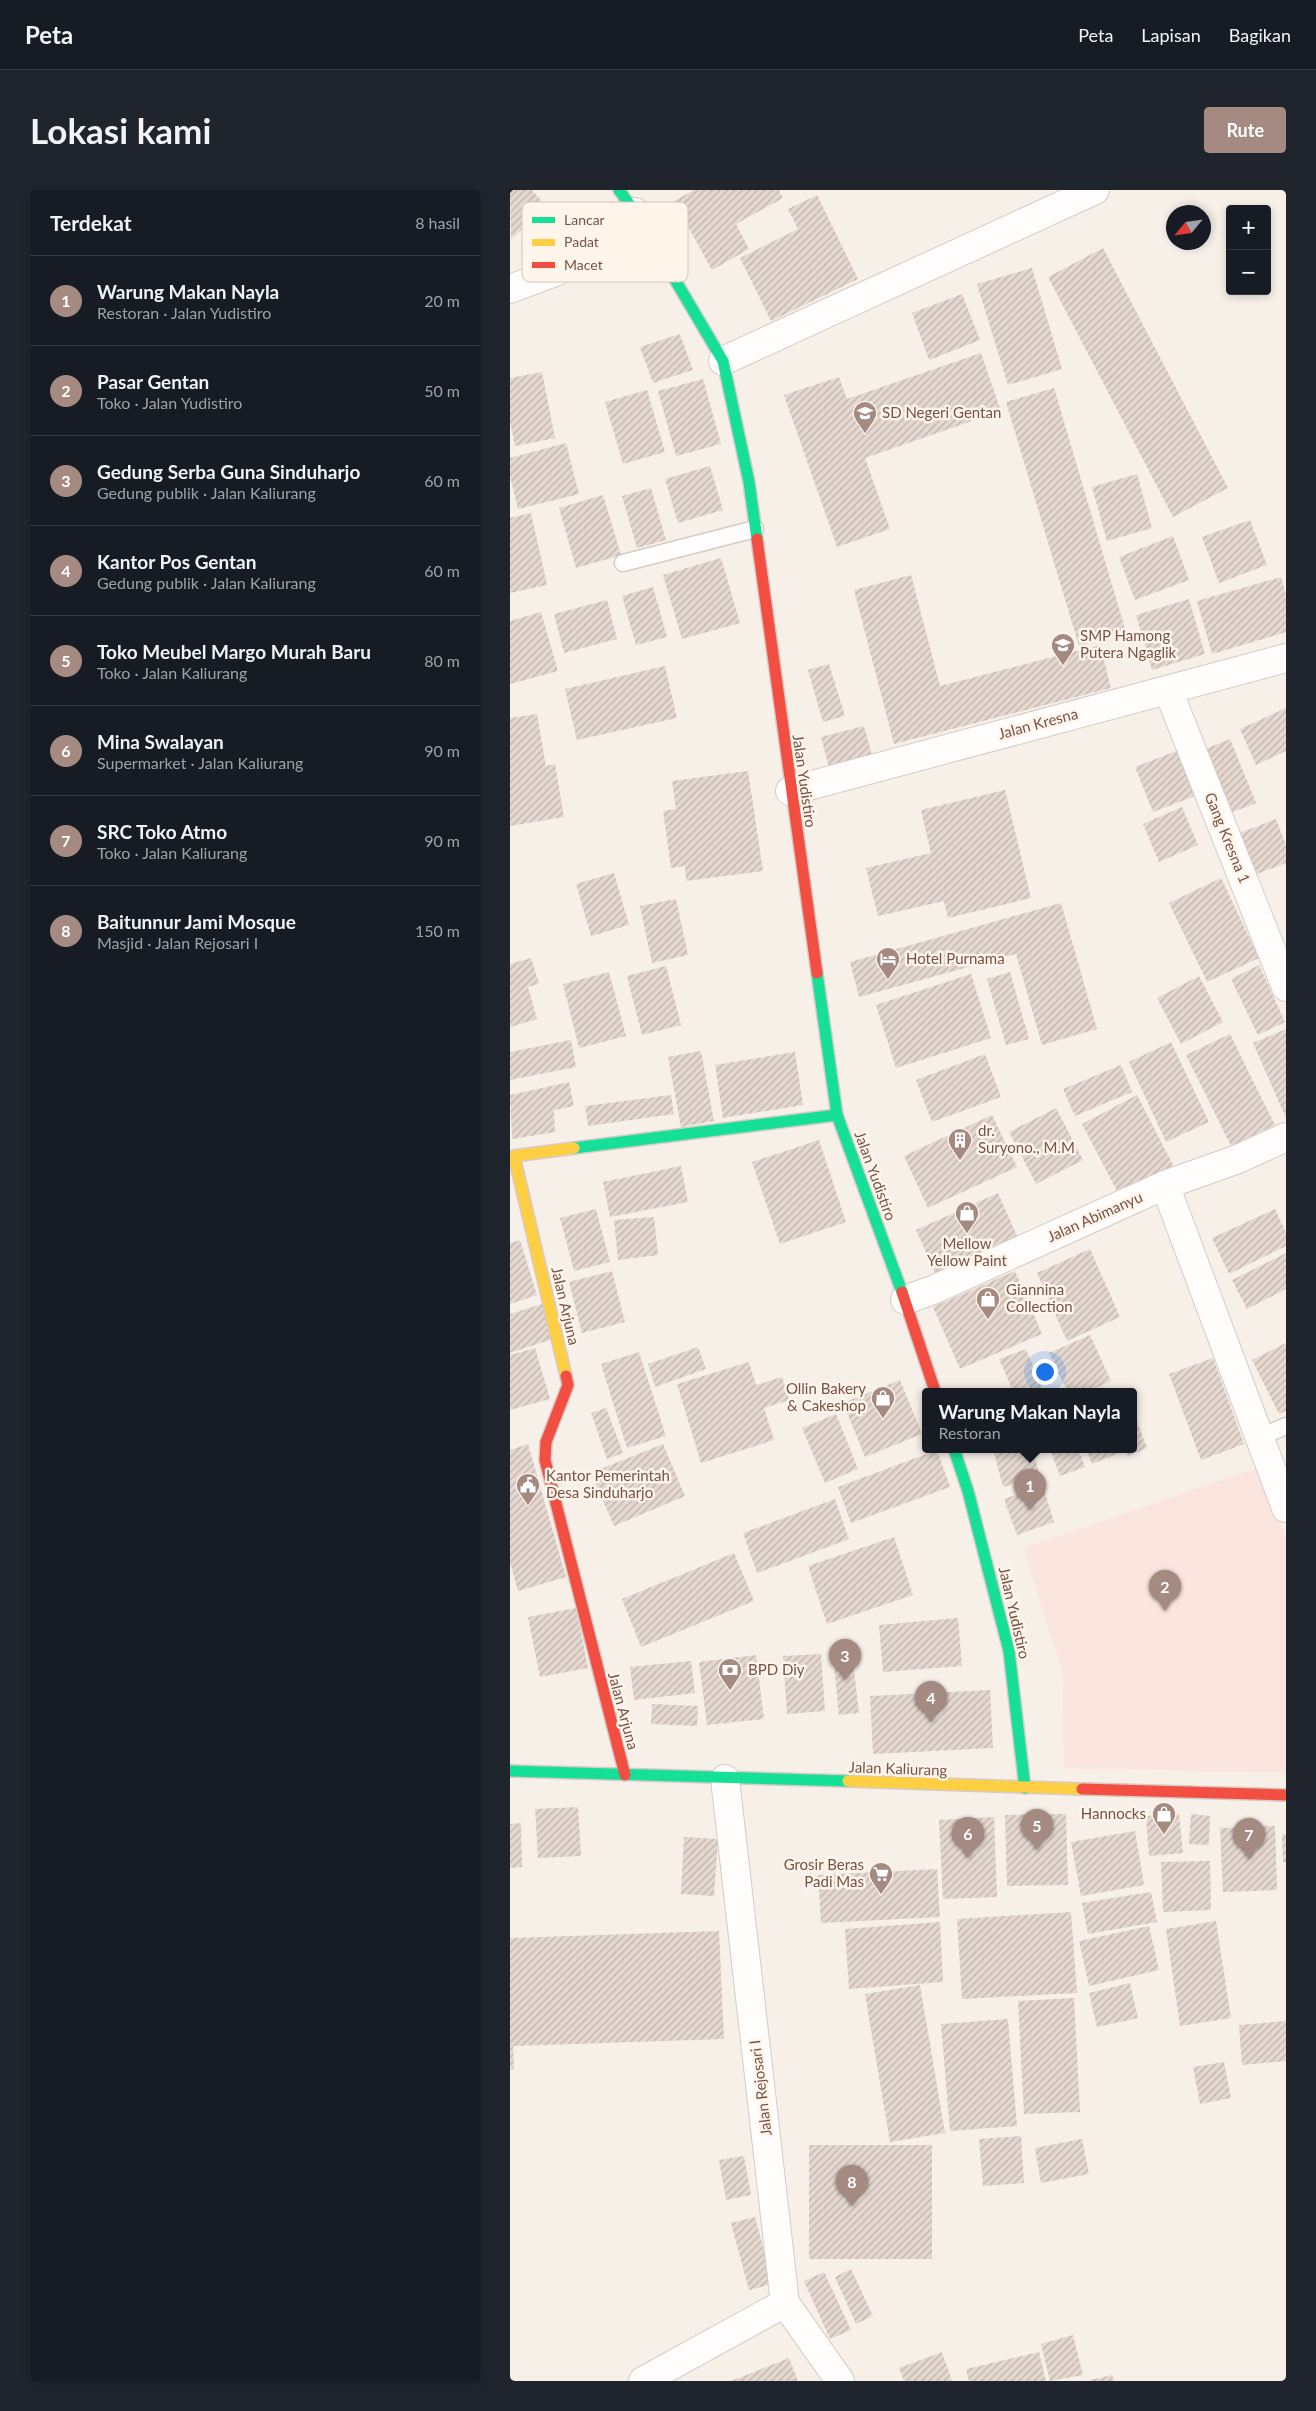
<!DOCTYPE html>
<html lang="id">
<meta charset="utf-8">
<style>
:root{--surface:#171b24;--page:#20242c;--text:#f1f3f6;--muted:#9ea1a6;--line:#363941;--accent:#a48a80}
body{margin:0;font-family:Lato,sans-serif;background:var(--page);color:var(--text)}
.controls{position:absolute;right:15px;top:15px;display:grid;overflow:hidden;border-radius:5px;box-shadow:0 2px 8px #0003}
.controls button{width:45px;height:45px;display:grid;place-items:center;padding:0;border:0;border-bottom:1px solid var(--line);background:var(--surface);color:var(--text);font:25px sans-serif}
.compass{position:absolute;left:656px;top:15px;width:45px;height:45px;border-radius:50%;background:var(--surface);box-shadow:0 2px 8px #0003;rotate:241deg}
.you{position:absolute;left:534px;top:1181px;width:18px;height:18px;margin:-12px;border:4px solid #fff;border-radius:50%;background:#1a73e8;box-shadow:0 0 0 8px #1a73e833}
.badge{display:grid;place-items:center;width:32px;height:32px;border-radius:50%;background:var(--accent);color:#fff;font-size:16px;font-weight:700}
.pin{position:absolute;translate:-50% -41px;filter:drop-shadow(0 1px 2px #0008)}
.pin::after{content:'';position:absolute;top:26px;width:18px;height:15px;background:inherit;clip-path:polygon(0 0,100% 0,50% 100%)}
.popup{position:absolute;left:412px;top:1198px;width:215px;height:65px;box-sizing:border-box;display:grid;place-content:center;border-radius:5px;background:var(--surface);filter:drop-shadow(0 1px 4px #0005);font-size:16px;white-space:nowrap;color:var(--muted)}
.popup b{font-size:19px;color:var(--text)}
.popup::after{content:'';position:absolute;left:50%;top:100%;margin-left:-10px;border:10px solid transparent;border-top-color:var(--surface)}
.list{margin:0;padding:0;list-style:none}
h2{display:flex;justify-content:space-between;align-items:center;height:65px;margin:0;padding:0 20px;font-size:21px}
h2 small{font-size:16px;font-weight:400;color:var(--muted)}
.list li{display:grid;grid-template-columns:32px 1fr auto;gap:15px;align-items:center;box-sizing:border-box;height:90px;padding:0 20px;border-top:1px solid var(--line)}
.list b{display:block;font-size:19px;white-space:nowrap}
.list p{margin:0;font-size:16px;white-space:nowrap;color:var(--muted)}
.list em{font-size:16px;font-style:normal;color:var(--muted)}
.map{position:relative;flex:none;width:776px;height:2191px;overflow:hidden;border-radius:5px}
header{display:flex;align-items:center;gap:30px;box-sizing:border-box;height:70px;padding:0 25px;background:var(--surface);border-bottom:1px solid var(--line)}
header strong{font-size:24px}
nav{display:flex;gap:28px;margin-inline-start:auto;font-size:18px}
.intro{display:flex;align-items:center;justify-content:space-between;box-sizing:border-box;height:120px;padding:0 30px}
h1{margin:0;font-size:35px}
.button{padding:12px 22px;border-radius:5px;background:var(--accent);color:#fff;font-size:18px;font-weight:700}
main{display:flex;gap:30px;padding:0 30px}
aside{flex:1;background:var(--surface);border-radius:5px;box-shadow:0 2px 8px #0003}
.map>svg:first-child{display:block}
.commercial{fill:#fbe6df}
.building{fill:url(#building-hatch)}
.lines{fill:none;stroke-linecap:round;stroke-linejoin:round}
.lane-casing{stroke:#d6cbc6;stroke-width:19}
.street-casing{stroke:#d6cbc6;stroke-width:30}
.fast-casing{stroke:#d6cbc6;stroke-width:14}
.slow-casing{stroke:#d6cbc6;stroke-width:14}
.jam-casing{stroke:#d6cbc6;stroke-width:14}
.lane{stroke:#fefdfc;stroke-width:16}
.street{stroke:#fefdfc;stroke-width:28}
.fast{stroke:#16e098;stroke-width:11}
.slow{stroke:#ffcf43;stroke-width:11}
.jam{stroke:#f24e42;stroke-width:11}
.labels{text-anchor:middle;stroke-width:5;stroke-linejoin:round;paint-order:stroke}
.poi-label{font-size:15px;fill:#775347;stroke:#fff5ea;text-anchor:start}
.street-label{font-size:15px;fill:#775347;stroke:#fff5ea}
.key{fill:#fff5ea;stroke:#d6c4b9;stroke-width:1}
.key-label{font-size:14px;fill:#775347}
</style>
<header>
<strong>Peta</strong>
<nav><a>Peta</a><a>Lapisan</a><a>Bagikan</a></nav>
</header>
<div class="intro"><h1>Lokasi kami</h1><a class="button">Rute</a></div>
<main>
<aside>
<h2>Terdekat<small>8 hasil</small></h2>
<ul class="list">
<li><span class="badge">1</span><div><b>Warung Makan Nayla</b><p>Restoran · Jalan Yudistiro</p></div><em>20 m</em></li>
<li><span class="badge">2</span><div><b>Pasar Gentan</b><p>Toko · Jalan Yudistiro</p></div><em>50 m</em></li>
<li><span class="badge">3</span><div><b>Gedung Serba Guna Sinduharjo</b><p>Gedung publik · Jalan Kaliurang</p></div><em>60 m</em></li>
<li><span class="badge">4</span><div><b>Kantor Pos Gentan</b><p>Gedung publik · Jalan Kaliurang</p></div><em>60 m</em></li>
<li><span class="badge">5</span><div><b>Toko Meubel Margo Murah Baru</b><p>Toko · Jalan Kaliurang</p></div><em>80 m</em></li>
<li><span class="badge">6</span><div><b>Mina Swalayan</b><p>Supermarket · Jalan Kaliurang</p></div><em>90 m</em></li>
<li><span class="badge">7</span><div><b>SRC Toko Atmo</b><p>Toko · Jalan Kaliurang</p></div><em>90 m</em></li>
<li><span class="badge">8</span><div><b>Baitunnur Jami Mosque</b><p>Masjid · Jalan Rejosari I</p></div><em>150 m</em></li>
</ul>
</aside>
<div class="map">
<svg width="776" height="2191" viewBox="0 0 776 2191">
<defs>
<pattern id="building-hatch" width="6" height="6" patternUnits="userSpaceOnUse" patternTransform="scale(1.25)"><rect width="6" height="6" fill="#e4d8d0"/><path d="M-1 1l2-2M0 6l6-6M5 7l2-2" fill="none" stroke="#beb2ab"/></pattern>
</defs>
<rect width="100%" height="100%" fill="#f7f0e9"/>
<path class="commercial" d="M749,1277L776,1347V1583L554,1578L553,1484L513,1358Z"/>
<g class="building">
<path d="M0,0H22L37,18L1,49Z"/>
<path d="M184,0H269L273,8L226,34L239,59L202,80L164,11Z"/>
<path d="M307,5L348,89L261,131L230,68L288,39L278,19Z"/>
<path d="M593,58L718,298L663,327L538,87Z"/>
<path d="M522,78L552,179L498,195L467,94Z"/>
<path d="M452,104L470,150L419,170L402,123Z"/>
<path d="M170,144L183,180L143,193L130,157Z"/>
<path d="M471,163L491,221L355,268L380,339L327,357L274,205L329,187L337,209Z"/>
<path d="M32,182L45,248L5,256L0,232V188Z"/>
<path d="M193,189L211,254L166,266L148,201Z"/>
<path d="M544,198L616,442L569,456L496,212Z"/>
<path d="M137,200L155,262L113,274L95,212Z"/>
<path d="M56,253L69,304L8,319L0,286V268Z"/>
<path d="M200,276L213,320L168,333L155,289Z"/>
<path d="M627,284L642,338L597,351L582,297Z"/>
<path d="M141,298L156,350L127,358L112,306Z"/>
<path d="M93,305L111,365L66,378L49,318Z"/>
<path d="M21,323L37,395L0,403V328Z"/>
<path d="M740,330L757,375L709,393L692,347Z"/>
<path d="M663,346L679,390L625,410L609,367Z"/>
<path d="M211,368L230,433L172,449L153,385Z"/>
<path d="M401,385L430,496L590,455L601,498L384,554L344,400Z"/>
<path d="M771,387L776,405V442L702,464L687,411Z"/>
<path d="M143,397L157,447L126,455L112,406Z"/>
<path d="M679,409L695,464L642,480L626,425Z"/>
<path d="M97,410L107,449L54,463L44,424Z"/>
<path d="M31,422L48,481L0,494V431Z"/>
<path d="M319,474L335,526L313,532L298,480Z"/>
<path d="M155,476L167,528L67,550L55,499Z"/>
<path d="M776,518V561L746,575L730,539Z"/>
<path d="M27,524L36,576L45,574L54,627L0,636V528Z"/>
<path d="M354,536L363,569L320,581L311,547Z"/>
<path d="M720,549L746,613L713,626L688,562Z"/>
<path d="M674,558L690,604L643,622L625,577Z"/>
<path d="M238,581L253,681L176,691L175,676L161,678L153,621L166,619L162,591Z"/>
<path d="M495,600L521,708L438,728L434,711L368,726L356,678L421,663L411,620Z"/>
<path d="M672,617L688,655L649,672L633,634Z"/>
<path d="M766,629L776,655V673L738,687L722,646Z"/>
<path d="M104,683L119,735L81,746L66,694Z"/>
<path d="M711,688L749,768L697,792L659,713Z"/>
<path d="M166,709L178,765L142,773L130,716Z"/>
<path d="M551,713L587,839L532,855L506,764L349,807L340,772Z"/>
<path d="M21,768L29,794L18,797L27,829L0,837V774Z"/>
<path d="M749,775L775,832L748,845L721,789Z"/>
<path d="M156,776L171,835L132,845L117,786Z"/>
<path d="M99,782L116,846L69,858L53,794Z"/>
<path d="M500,782L519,849L496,855L477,789Z"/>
<path d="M461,784L481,848L386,878L366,815Z"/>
<path d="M689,786L713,832L671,854L647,808Z"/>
<path d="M776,839V928L743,853Z"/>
<path d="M720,844L765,935L721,956L676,865Z"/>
<path d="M61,850L66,877L0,890V862Z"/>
<path d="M661,852L699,932L656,952L619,872Z"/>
<path d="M191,861L204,931L171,937L158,867Z"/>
<path d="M285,862L293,915L213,928L205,875Z"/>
<path d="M475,864L491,907L422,932L406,890Z"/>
<path d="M611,875L622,902L565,926L553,899Z"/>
<path d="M59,892L64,916L44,920L45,942L2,949L0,905Z"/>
<path d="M161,905L164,924L78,936L75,916Z"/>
<path d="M627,905L664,977L609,1005L572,934Z"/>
<path d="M546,918L573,970L526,994L499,942Z"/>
<path d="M482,925L507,977L418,1018L394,966Z"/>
<path d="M309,950L336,1032L270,1054L242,972Z"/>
<path d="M171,976L178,1012L100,1027L93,992Z"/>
<path d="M488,1003L508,1048L426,1085L406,1040Z"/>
<path d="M86,1019L100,1072L64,1081L50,1028Z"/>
<path d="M765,1019L776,1043V1056L719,1084L702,1048Z"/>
<path d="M144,1027L148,1065L108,1070L104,1030Z"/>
<path d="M10,1050L27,1105L0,1114V1053Z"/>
<path d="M580,1059L610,1127L557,1151L527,1083Z"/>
<path d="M776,1063V1099L737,1119L722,1090Z"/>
<path d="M102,1081L115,1132L72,1143L59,1092Z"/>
<path d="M505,1081L532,1144L450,1179L423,1117Z"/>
<path d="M35,1113L46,1148L0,1163V1124Z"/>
<path d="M580,1145L601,1191L579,1201H557L539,1163Z"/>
<path d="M776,1153V1221L769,1224L742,1170Z"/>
<path d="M188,1157L196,1179L145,1197L138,1174Z"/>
<path d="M25,1158L40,1209L0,1220V1165Z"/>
<path d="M516,1159L533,1201H503L489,1169Z"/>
<path d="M129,1162L156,1246L117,1258L91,1174Z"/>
<path d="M703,1168L734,1254L691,1270L659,1184Z"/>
<path d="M239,1172L246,1195L272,1187L279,1210L254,1218L264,1250L191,1273L167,1194Z"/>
<path d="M390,1190L412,1244L355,1267L333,1213Z"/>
<path d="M96,1218L113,1263L97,1269L81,1223Z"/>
<path d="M624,1223L637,1258L618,1266L615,1259H624Z"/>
<path d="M326,1224L348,1279L315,1293L292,1238Z"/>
<path d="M18,1254L56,1387L8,1401L0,1373V1260Z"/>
<path d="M153,1254L175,1306L104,1336L81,1283Z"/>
<path d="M483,1259H523L530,1287L493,1297Z"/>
<path d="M540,1259H568L575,1277L550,1286Z"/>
<path d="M576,1259H608L609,1263L582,1274Z"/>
<path d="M427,1260L440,1297L341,1333L328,1297Z"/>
<path d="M533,1296L544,1332L507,1345L494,1309Z"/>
<path d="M325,1309L339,1349L247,1383L233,1343Z"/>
<path d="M384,1347L403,1405L317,1434L298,1376Z"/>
<path d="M224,1363L244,1411L131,1457L112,1409Z"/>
<path d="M66,1418L78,1478L30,1487L18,1427Z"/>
<path d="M448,1428L452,1476L373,1482L369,1435Z"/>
<path d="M341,1454L349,1523L329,1525L322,1456Z"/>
<path d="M311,1464L315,1521L277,1524L273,1466Z"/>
<path d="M246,1465L254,1529L197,1535L189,1472Z"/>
<path d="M181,1471L185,1503L124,1510L120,1477Z"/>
<path d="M480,1500L483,1558L363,1564L360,1506Z"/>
<path d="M142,1514L188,1516L187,1536L141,1534Z"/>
<path d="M68,1617L71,1666L28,1668L25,1619Z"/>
<path d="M556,1624L558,1695L497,1696L495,1625Z"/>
<path d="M669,1624L673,1663L639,1666L636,1626Z"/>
<path d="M681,1624L700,1626L699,1655L679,1654Z"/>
<path d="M484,1627L487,1707L433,1709L429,1630Z"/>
<path d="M11,1633L12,1677L0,1678V1634Z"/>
<path d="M765,1636L767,1700L713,1702L710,1638Z"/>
<path d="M625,1641L634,1695L571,1706L561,1652Z"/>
<path d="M772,1644H776V1672H773Z"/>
<path d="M174,1647L208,1649L204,1706L171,1704Z"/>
<path d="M700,1671L701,1720L653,1722L651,1672Z"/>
<path d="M427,1679L430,1727L311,1733L308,1685Z"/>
<path d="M641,1702L647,1732L578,1744L572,1713Z"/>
<path d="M561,1722L567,1803L452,1809L447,1729Z"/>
<path d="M706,1731L721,1828L670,1836L656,1739Z"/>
<path d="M430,1732L433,1792L339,1799L335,1739Z"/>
<path d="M639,1736L649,1780L579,1796L569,1751Z"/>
<path d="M209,1741L214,1849L3,1856L4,1879L0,1880V1748Z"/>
<path d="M620,1793L628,1828L587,1837L579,1803Z"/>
<path d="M410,1795L435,1943L380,1952L355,1804Z"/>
<path d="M564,1808L570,1922L514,1924L508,1811Z"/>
<path d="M498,1829L507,1936L440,1941L431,1834Z"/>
<path d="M776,1831V1871L732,1875L729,1835Z"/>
<path d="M714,1872L721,1908L690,1914L683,1877Z"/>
<path d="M511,1946L514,1993L473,1996L469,1949Z"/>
<path d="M572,1949L579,1984L531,1993L525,1958Z"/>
<rect x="299" y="1955" width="123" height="114"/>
<path d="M234,1966L241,2005L216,2010L209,1970Z"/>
<path d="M245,2027L263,2094L239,2100L221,2033Z"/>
<path d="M341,2079L363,2126L346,2134L325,2087Z"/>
<path d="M314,2082L341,2140L320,2149L294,2091Z"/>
<path d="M563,2145L573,2185L540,2191L531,2154Z"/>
<path d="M432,2162L442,2191H394L389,2178Z"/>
<path d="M529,2162L536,2191H459L456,2179Z"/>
<path d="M279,2168L288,2191H221Z"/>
<path d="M602,2185L604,2191H580V2190Z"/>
</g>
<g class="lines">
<g class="lane-casing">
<g id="lane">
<path d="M113,373L245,339"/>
<path d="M750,1247L776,1236"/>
</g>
</g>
<g class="street-casing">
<g id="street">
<path d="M0,99L45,82L95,54L125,22"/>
<path d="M213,171L585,0"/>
<path d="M658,500L776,797"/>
<path d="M280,601L776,468"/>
<path d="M655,995L776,1318"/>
<path d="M395,1110L423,1100L655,995L728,969L776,947"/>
<path d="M215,1589L275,2113L330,2191"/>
<path d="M133,2191L275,2113"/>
</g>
</g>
<g class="fast-casing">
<g id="fast">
<path d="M109,0L125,22L213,171L239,292L247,349"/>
<path d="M307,783L327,925L392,1102"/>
<path d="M64,958L327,925"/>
<path d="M444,1259L458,1301L499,1461L515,1598"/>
<path d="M0,1581L338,1591"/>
</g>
</g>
<g class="slow-casing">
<g id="slow">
<path d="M56,1186L4,966L64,958"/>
<path d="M338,1591L572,1599"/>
</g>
</g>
<g class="jam-casing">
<g id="jam">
<path d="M247,349L307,783"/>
<path d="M392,1102L425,1201"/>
<path d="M56,1186L58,1195L36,1252L35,1270L115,1585"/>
<path d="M572,1599L776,1605"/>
</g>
</g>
<use href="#lane" class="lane"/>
<use href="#street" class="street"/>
<use href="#fast" class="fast"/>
<use href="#slow" class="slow"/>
<use href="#jam" class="jam"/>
</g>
<defs>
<g id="school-pin" transform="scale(1.25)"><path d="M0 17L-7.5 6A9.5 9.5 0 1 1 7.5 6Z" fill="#a48a80" stroke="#fff5ea"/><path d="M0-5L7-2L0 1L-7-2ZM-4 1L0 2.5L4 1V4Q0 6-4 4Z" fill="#fff"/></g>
<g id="hotel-pin" transform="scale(1.25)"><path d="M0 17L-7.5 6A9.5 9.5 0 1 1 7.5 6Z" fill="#a48a80" stroke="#fff5ea"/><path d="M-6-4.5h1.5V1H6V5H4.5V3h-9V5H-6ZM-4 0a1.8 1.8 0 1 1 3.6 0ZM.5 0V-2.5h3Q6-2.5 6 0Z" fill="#fff"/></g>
<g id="building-pin" transform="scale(1.25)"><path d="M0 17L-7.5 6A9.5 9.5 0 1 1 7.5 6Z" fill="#a48a80" stroke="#fff5ea"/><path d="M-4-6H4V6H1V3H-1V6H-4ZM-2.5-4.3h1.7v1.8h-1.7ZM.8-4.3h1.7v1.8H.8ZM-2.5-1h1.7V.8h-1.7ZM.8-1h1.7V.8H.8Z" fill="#fff"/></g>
<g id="shop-pin" transform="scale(1.25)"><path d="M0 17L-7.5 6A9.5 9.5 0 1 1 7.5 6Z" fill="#a48a80" stroke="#fff5ea"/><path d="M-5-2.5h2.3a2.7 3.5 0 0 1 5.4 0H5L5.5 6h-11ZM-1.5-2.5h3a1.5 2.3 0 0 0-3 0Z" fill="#fff"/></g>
<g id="civic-pin" transform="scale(1.25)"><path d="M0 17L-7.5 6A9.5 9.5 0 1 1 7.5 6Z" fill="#a48a80" stroke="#fff5ea"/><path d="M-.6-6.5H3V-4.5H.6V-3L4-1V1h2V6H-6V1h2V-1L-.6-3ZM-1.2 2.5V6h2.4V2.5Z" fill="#fff"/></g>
<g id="bank-pin" transform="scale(1.25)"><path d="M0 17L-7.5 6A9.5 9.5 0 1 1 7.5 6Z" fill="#a48a80" stroke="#fff5ea"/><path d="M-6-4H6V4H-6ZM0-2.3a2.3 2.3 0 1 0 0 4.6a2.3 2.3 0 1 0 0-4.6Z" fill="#fff"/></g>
<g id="supermarket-pin" transform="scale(1.25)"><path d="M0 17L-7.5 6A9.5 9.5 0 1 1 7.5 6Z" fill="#a48a80" stroke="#fff5ea"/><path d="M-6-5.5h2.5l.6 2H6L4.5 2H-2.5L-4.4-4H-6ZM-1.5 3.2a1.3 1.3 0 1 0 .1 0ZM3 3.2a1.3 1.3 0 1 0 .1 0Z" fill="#fff"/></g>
</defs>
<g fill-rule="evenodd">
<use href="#school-pin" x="355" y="223"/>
<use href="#school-pin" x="553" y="455"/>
<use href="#hotel-pin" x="378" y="769"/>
<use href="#building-pin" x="450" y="950"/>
<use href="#shop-pin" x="457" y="1023"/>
<use href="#shop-pin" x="478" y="1109"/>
<use href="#shop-pin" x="373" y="1208"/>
<use href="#civic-pin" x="18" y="1295"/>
<use href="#bank-pin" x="220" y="1480"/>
<use href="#shop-pin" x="654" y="1624"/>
<use href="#supermarket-pin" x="371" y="1684"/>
</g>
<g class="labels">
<g class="poi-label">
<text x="372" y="228">SD Negeri Gentan</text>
<text x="570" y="451">SMP Hamong<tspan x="570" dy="17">Putera Ngaglik</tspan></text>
<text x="396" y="774">Hotel Purnama</text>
<text x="468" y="946">dr.<tspan x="468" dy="17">Suryono., M.M</tspan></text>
<text x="457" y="1059" text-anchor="middle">Mellow<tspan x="457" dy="17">Yellow Paint</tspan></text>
<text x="496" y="1105">Giannina<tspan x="496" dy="17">Collection</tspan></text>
<text x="356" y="1204" text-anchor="end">Ollin Bakery<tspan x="356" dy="17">&amp; Cakeshop</tspan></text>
<text x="36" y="1291">Kantor Pemerintah<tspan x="36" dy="17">Desa Sinduharjo</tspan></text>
<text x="238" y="1485">BPD Diy</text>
<text x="636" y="1629" text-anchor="end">Hannocks</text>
<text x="354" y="1680" text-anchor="end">Grosir Beras<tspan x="354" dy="17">Padi Mas</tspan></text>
</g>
<g class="street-label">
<text transform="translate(528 534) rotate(-15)" y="5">Jalan Kresna</text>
<text transform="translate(294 591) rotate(82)" y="5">Jalan Yudistiro</text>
<text transform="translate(717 648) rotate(68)" y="5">Gang Kresna 1</text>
<text transform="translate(365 986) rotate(70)" y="5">Jalan Yudistiro</text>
<text transform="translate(585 1027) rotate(-24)" y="5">Jalan Abimanyu</text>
<text transform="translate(55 1116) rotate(77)" y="5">Jalan Arjuna</text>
<text transform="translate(504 1423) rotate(77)" y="5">Jalan Yudistiro</text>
<text transform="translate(113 1521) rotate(75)" y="5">Jalan Arjuna</text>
<text transform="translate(388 1579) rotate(2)" y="5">Jalan Kaliurang</text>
<text transform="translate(251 1898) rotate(-97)" y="5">Jalan Rejosari I</text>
</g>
</g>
<rect x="12" y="12" width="166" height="80" rx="8" class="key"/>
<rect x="22" y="27" width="23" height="6" fill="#16e098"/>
<rect x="22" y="49" width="23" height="7" fill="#ffcf43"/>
<rect x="22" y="72" width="23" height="6" fill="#f24e42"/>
<g class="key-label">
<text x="54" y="35">Lancar</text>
<text x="54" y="57">Padat</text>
<text x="54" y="80">Macet</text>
</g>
</svg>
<div class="controls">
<button>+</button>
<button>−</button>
</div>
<svg class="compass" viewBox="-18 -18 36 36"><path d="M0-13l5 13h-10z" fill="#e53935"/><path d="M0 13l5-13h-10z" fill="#9ea1a6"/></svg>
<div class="you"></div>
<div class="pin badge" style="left:520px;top:1320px">1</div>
<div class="popup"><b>Warung Makan Nayla</b>Restoran</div>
<div class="pin badge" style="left:655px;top:1421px">2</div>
<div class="pin badge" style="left:335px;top:1490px">3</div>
<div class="pin badge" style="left:421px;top:1532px">4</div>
<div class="pin badge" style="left:527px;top:1660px">5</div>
<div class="pin badge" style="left:458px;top:1668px">6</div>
<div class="pin badge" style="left:739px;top:1669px">7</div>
<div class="pin badge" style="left:342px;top:2016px">8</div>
</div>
</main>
